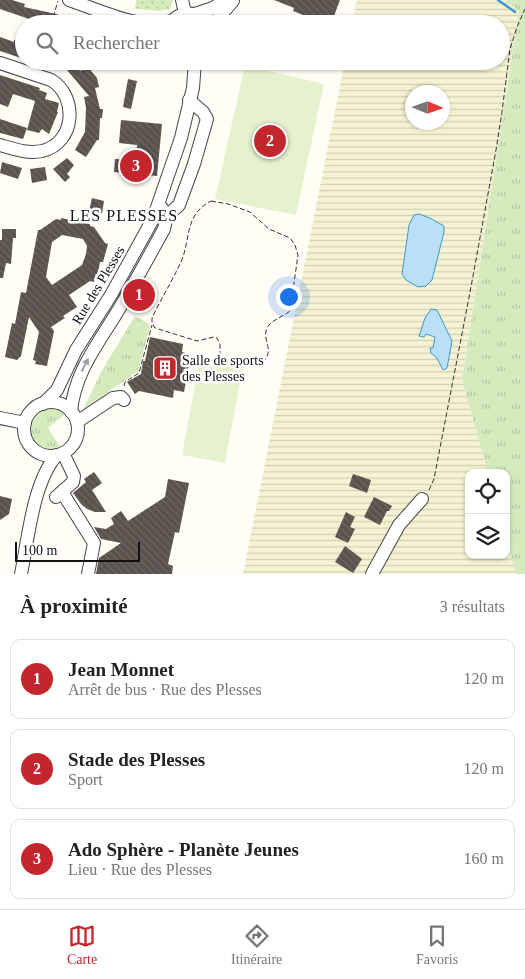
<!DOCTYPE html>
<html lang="fr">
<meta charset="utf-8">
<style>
:root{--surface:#fff;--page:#f2f2f2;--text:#222;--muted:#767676;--line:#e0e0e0;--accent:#c4262e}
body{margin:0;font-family:"Times New Roman",serif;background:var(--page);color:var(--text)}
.controls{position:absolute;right:15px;bottom:15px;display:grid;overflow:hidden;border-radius:10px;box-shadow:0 1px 4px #0004}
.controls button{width:45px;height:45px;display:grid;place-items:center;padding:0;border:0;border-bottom:1px solid var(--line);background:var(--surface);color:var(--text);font:25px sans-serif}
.compass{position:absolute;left:405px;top:85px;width:45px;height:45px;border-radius:50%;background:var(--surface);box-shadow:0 1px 4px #0004;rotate:92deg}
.scale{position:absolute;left:15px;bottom:12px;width:125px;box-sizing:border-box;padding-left:5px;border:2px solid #111;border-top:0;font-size:14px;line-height:18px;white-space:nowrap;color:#111;-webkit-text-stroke:4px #fff;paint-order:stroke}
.you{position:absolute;left:288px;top:296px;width:18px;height:18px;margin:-12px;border:4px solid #fff;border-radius:50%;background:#1a73e8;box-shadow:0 0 0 8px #1a73e833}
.badge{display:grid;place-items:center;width:32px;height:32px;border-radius:50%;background:var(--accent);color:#fff;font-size:16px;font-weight:700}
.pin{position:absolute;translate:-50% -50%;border:2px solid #fff;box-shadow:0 1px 5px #0006}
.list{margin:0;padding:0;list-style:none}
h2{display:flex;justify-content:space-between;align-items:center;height:65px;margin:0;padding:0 20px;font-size:21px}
h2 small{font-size:16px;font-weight:400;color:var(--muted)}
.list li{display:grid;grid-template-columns:32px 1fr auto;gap:15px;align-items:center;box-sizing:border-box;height:80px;margin:0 10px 10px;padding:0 10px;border:1px solid var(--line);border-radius:10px}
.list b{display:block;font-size:19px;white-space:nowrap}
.list p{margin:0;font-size:16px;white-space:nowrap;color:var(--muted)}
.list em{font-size:16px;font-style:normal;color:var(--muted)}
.icon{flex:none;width:28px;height:28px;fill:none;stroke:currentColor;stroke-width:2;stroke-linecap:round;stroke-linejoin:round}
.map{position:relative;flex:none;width:525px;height:574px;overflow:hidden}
.search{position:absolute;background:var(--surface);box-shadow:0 1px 4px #0004;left:15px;right:15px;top:15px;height:55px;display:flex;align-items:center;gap:12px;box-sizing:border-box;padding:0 18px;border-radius:28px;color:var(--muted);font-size:19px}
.sheet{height:335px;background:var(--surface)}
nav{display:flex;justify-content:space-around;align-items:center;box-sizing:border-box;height:70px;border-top:1px solid var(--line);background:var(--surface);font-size:14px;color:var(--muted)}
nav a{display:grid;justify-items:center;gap:2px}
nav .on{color:var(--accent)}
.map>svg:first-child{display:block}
.farmland{fill:url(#farmland-rules);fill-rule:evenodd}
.grass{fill:url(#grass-tufts)}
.park{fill:url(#park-dots)}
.pitch{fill:#e6f2cf}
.water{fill:#b9e0f7;stroke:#3f96cf}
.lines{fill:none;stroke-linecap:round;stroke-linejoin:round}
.stream{stroke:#3f96cf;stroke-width:2.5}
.building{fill:url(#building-back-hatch);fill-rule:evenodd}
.minor-casing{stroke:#444;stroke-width:14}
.path{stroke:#333;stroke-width:1;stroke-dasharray:5 2.5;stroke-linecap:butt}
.minor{stroke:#fff;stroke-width:12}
.oneway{fill:#a0a0a0}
.labels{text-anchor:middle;stroke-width:5;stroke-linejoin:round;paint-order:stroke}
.street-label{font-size:14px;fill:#111;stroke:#fff}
.poi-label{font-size:14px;fill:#111;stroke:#fff;text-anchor:start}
.quarter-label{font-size:16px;letter-spacing:1px;fill:#111;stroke:#fff}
</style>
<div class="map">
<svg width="525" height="574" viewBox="0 0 525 574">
<defs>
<pattern id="farmland-rules" width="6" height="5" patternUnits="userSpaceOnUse" patternTransform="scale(1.25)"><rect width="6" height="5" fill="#f6f3d4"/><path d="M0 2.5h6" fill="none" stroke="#d2cfb5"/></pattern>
<pattern id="grass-tufts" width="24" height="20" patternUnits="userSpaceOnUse" patternTransform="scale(1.25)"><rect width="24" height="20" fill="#d5ebbd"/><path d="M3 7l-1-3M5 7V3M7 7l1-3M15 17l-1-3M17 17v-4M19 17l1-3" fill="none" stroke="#b6c8a1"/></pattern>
<pattern id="park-dots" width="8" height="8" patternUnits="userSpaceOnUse" patternTransform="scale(1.25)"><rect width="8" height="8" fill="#d5ebbd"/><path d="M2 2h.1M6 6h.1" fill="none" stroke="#b6c8a1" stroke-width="1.8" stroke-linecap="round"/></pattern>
<pattern id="building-back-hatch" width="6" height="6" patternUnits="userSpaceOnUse" patternTransform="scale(1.25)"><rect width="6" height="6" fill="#5a524d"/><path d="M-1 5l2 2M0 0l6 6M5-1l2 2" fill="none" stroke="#6d6662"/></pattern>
</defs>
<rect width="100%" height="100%" fill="#fffdf5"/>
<path class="farmland" d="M357,0H505L519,11L462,380L488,473H469V555H506V539L516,574H243L345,61H501V24H352ZM412,92H442V122H412Z"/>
<g class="grass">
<path d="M505,0H525V574H516L506,539V473H488L462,380L519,11Z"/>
<path d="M135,316L149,324L150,327L138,371L83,410L101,372Z"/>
<path d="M54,405L68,412L48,428L62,450C24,462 13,408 54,405Z"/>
</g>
<path class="park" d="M136,0H173L170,9L159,11L135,9Z"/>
<g class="pitch">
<path d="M245,65L324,84L296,215L215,199Z"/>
<path d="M200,359L243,367L225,463L182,455Z"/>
</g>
<g class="water">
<path d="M419,214L430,218L444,226V232L432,280L426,286L418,287L406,280L402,274L409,225L414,215Z"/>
<path d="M431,309L437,310L452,341L447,368L443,370L437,358L431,353L430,348H433L435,337L426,334L424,337L419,336L425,318Z"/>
</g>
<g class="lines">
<path class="stream" d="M498,0L515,12"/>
</g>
<g class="building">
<path d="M0,0H12L25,4L24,7L56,14L81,22V24H47L35,21L0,9Z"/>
<path d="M274,0H340L331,24H326L293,11L294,8Z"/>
<path d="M0,37L14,42V40L24,43V59L0,51Z"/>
<path d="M47,61H72L81,71L87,66L97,78L99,87L95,88L100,109H103L102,118H100L99,140H97L86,157L75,150L85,132L86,108L84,97L89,96L67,70Z"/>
<path d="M0,75L40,88L39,90L47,93L45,99L59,103L57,112H58L49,134L42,129L39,133L27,130L35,101L13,94L8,107L0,104Z"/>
<path d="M128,79L137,81L131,109L123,107Z"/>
<path d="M0,119L27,128L23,139L0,133Z"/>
<path d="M121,120L162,124L157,176L114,172L115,159L136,160L137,145L119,143Z"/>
<path d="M67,158L74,165L67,174L70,177L65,182L53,169Z"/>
<path d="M2,162L22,168L18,179L0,173Z"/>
<path d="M45,167L47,180L32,183L30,169Z"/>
<path d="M92,198L104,201L102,213L89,211Z"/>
<path d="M61,218L90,224V226L94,227L105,243L108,244L103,262H100L98,273L95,275L96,278L94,282L90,281L69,295L77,307L63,316L65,318L51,327L54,331L47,366L35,364L36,361L33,360L39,332L29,317L21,356L17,360L5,357L12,323L15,324L21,292L26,293L38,230H40L56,219L61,220ZM62,235L83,239L87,246L86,254L82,265L52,285L46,277L52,242Z"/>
<path d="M2,229H16V238H13L11,264L6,263L3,278H0V240H2Z"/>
<path d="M150,337L183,344L182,352L191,354L184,392L174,390L173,398L139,391L135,394L127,382L141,374L143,361H145Z"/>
<path d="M94,472L102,483L92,490L106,512H95L87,509L81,504L73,493L86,482L84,479Z"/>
<path d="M353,474L371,480L367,493L349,486Z"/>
<path d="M168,479L189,483L179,533L175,532L168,564L173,566L172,574H96L99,558L121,543L101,539L94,527L106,529L114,524L111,518L121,511L128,521L165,497Z"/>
<path d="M0,496L12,499L9,514L0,520Z"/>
<path d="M374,497L392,506L389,511H387L380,525L364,517Z"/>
<path d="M346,512L355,517L350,527L355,529L348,543L335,537Z"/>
<path d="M345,546L362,559L353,573L335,562Z"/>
</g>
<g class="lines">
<g class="minor-casing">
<g id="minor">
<path d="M69,0C100,10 139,31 172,21"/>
<path d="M182,0L185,13"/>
<path d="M195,14L213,8L225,0"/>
<path d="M170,24C180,10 198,10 208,24"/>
<path d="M213,24L233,1"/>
<path d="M0,63L51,80C78,96 76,143 42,151C27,154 14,149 0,145"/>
<path d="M167,216L179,205L194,164L207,119L203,112L189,100"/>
<circle cx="51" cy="429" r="27"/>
<path d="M43,404L57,390L76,350L111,295L153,219L181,138L193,88L195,61"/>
<path d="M71,412C74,374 97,345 116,314C133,286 148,258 164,229L167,216L159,204"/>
<path d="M0,418L25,423"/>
<path d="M77,422L113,398L121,397L124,400"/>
<path d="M62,492L94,543L88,574"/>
<path d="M56,497L73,482L74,476L63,453"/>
<path d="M21,574C28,540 33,481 57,455"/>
<path d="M372,574L399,525L422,499"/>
</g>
</g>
<g class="path">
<path d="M51,24L58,1"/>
<path d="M211,201L228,204L250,212L269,229L290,238L295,245L298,255L290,311C283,317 271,320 267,328C261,341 278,352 259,365L249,363L242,357L224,360L220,356V344L217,338L214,337L197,341L155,328L152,323V318C161,299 172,281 181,262C191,239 184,215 211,201Z"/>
<path d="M124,386L125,382L139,373L152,325"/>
<path d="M429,490L434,479L471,287L496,150L502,112L510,49L517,27L525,9"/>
</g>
<use href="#minor" class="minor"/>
</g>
<defs><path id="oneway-solid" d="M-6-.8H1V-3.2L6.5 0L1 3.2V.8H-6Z" transform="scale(1.25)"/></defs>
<use class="oneway" href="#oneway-solid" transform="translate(85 365) rotate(-63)"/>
<defs>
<g id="building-square" transform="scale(1.25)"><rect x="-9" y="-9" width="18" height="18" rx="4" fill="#c4262e" stroke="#fff"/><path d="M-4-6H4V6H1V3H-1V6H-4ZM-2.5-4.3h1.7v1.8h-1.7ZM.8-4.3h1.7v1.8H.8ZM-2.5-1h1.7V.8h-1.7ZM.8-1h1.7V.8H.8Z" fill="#fff"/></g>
</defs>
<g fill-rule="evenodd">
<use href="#building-square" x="165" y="368"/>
</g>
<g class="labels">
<g class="street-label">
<text transform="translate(98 285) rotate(-59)" y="5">Rue des Plesses</text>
</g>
<g class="poi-label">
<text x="182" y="365">Salle de sports<tspan x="182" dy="16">des Plesses</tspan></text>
</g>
<g class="quarter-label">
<text x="124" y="221">LES PLESSES</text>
</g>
</g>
</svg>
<div class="controls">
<button><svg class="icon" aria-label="locate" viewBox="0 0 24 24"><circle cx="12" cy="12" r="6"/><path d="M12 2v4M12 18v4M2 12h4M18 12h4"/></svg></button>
<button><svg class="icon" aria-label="layers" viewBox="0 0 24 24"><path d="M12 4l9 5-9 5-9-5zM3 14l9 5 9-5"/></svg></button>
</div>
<svg class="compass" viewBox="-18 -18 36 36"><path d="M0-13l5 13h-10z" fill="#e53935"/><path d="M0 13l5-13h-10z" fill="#767676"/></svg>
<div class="scale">100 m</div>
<div class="you"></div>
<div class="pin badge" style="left:139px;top:295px">1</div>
<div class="pin badge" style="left:270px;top:141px">2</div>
<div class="pin badge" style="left:136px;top:166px">3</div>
<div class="search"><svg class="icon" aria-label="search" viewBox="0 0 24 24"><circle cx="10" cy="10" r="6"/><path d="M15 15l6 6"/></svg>Rechercher</div>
</div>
<section class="sheet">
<h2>À proximité<small>3 résultats</small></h2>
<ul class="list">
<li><span class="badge">1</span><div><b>Jean Monnet</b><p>Arrêt de bus · Rue des Plesses</p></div><em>120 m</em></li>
<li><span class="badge">2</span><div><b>Stade des Plesses</b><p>Sport</p></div><em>120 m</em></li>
<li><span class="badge">3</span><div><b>Ado Sphère - Planète Jeunes</b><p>Lieu · Rue des Plesses</p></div><em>160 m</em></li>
</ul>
</section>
<nav>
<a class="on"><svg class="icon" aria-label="map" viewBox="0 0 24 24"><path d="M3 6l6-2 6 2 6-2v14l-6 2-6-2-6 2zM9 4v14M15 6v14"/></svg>Carte</a>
<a><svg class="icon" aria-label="directions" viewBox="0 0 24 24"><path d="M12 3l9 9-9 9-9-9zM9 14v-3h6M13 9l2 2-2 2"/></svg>Itinéraire</a>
<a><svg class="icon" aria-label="saved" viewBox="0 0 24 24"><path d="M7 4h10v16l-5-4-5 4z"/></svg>Favoris</a>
</nav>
